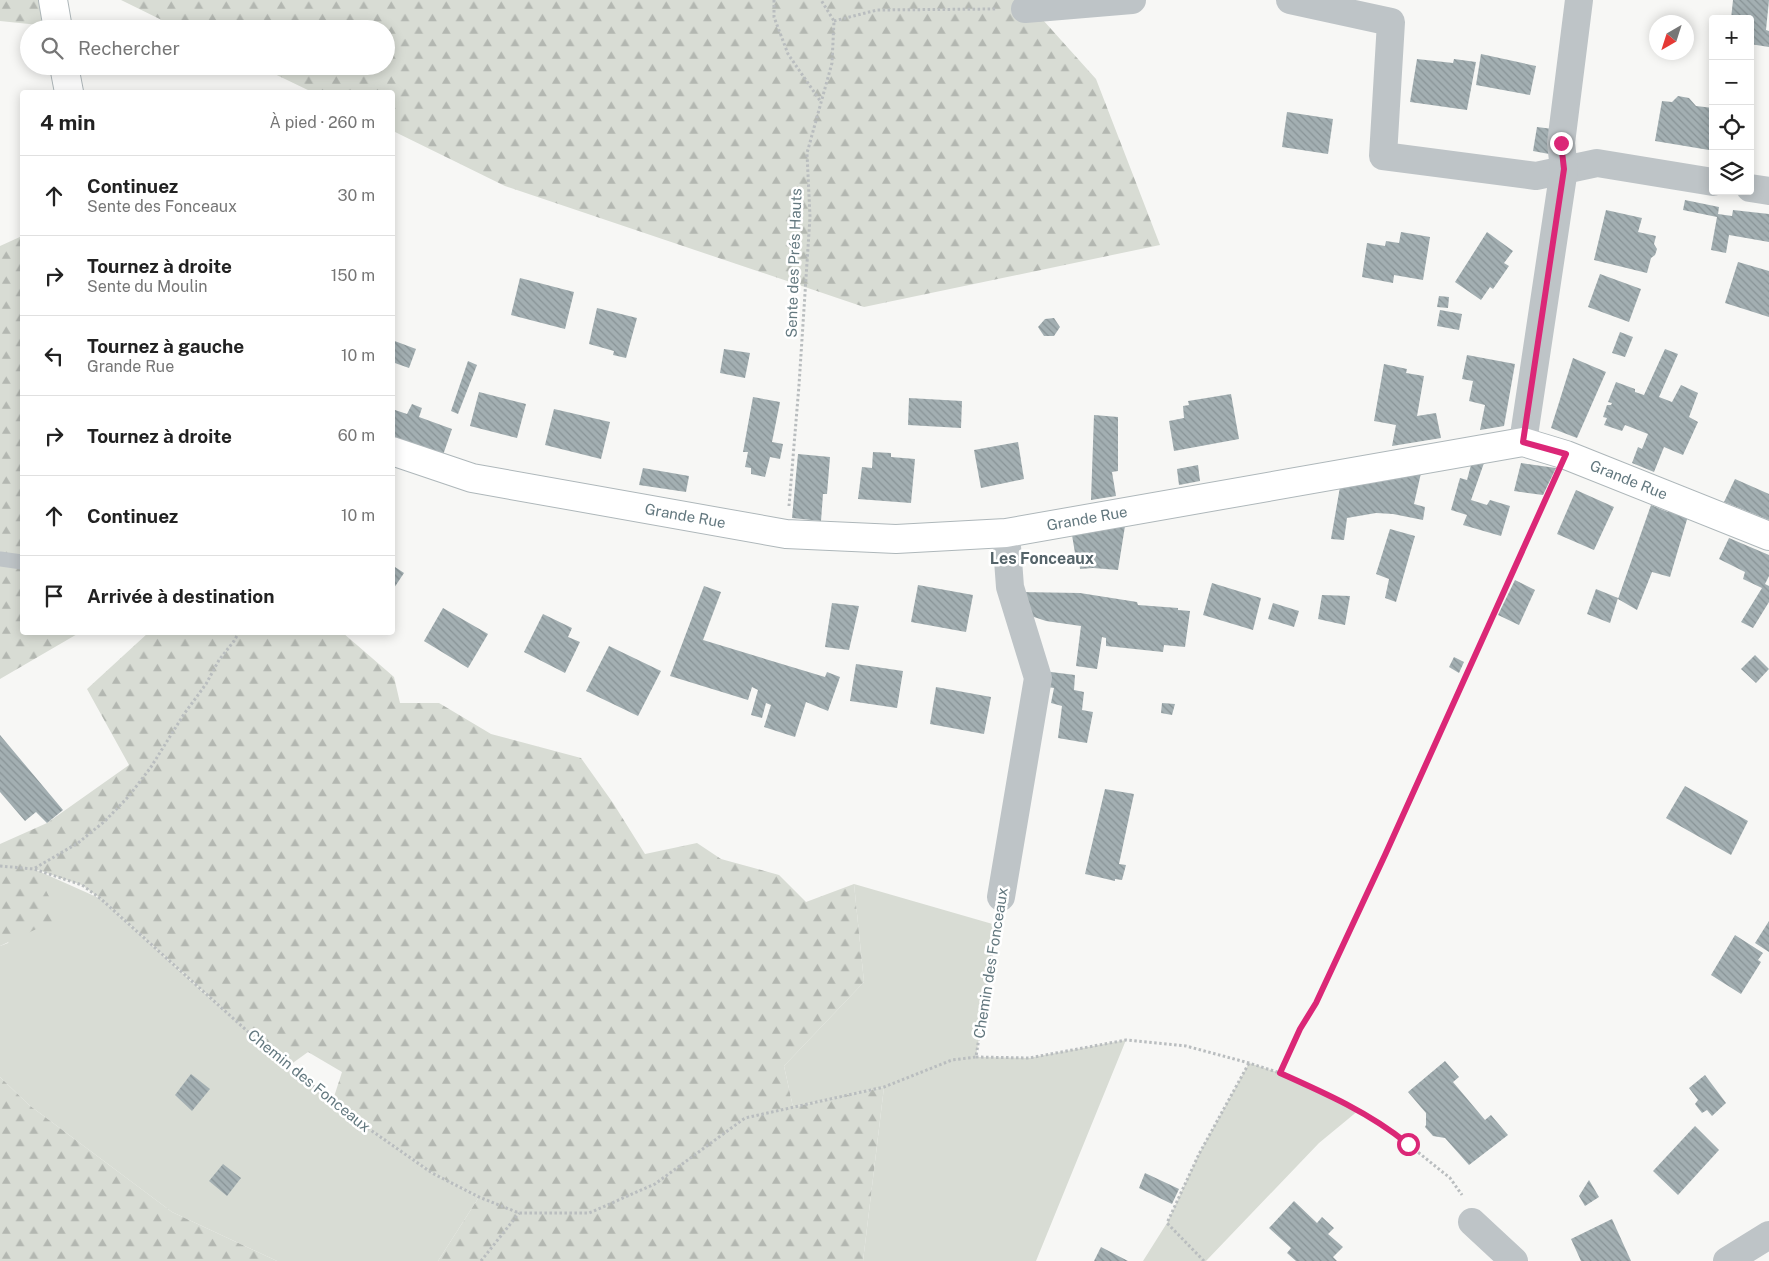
<!DOCTYPE html>
<html lang="fr">
<meta charset="utf-8">
<style>
:root{--surface:#fff;--page:#f6f6f6;--text:#222;--muted:#767676;--line:#e0e0e0}
body{margin:0;font-family:"Public Sans",sans-serif;background:var(--page);color:var(--text)}
.controls{position:absolute;right:15px;top:15px;display:grid;overflow:hidden;border-radius:5px;box-shadow:0 2px 12px #0003}
.controls button{width:45px;height:45px;display:grid;place-items:center;padding:0;border:0;border-bottom:1px solid var(--line);background:var(--surface);color:var(--text);font:25px sans-serif}
.compass{position:absolute;left:1649px;top:15px;width:45px;height:45px;border-radius:50%;background:var(--surface);box-shadow:0 2px 12px #0003;rotate:219deg}
.stop{position:absolute;width:15px;height:15px;margin:-11px;border:4px solid #db2777;border-radius:50%;background:#fff}
.stop.end{background:#db2777;border-color:#fff;box-shadow:0 1px 5px #0008}
.list{margin:0;padding:0;list-style:none}
h2{display:flex;justify-content:space-between;align-items:center;height:65px;margin:0;padding:0 20px;font-size:21px}
h2 small{font-size:16px;font-weight:400;color:var(--muted)}
.list li{display:grid;grid-template-columns:32px 1fr auto;gap:15px;align-items:center;box-sizing:border-box;height:80px;padding:0 20px;border-top:1px solid var(--line)}
.list b{display:block;font-size:19px;white-space:nowrap}
.list p{margin:0;font-size:16px;white-space:nowrap;color:var(--muted)}
.list em{font-size:16px;font-style:normal;color:var(--muted)}
.icon{flex:none;width:28px;height:28px;fill:none;stroke:currentColor;stroke-width:2;stroke-linecap:round;stroke-linejoin:round}
.map{position:relative;flex:none;width:1769px;height:1261px;overflow:hidden}
.search{position:absolute;background:var(--surface);box-shadow:0 2px 12px #0003;left:20px;top:20px;width:375px;height:55px;display:flex;align-items:center;gap:12px;box-sizing:border-box;padding:0 18px;border-radius:28px;color:var(--muted);font-size:19px}
.panel{position:absolute;background:var(--surface);box-shadow:0 2px 12px #0003;left:20px;top:90px;width:375px;height:545px;border-radius:5px}
.map>svg:first-child{display:block}
.grass{fill:#d8dcd4}
.forest{fill:url(#forest-firs)}
.building{fill:url(#building-back-hatch)}
.lines{fill:none;stroke-linecap:round;stroke-linejoin:round}
.secondary-casing{stroke:#aeb7ba;stroke-width:30}
.path{stroke:#b9bdbf;stroke-width:3;stroke-dasharray:2.5 2.5;stroke-linecap:butt}
.lane{stroke:#bec4c7;stroke-width:15}
.street{stroke:#bec4c7;stroke-width:28}
.secondary{stroke:#fff;stroke-width:28}
.route{stroke:#db2777;stroke-width:6}
.labels{text-anchor:middle;stroke-width:5;stroke-linejoin:round;paint-order:stroke}
.street-label{font-size:15px;fill:#63787f;stroke:#fff}
.neighbourhood-label{font-size:16px;font-weight:bold;fill:#55646a;stroke:#fff}
</style>
<div class="map">
<svg width="1769" height="1261" viewBox="0 0 1769 1261">
<defs>
<pattern id="forest-firs" width="22" height="20" patternUnits="userSpaceOnUse" patternTransform="scale(1.25)"><rect width="22" height="20" fill="#d8dcd4"/><path d="M5 1l3.5 6h-7zM16 11l3.5 6h-7z" fill="#b3b7b1"/></pattern>
<pattern id="building-back-hatch" width="6" height="6" patternUnits="userSpaceOnUse" patternTransform="scale(1.25)"><rect width="6" height="6" fill="#a3afb2"/><path d="M-1 5l2 2M0 0l6 6M5-1l2 2" fill="none" stroke="#889396"/></pattern>
</defs>
<rect width="100%" height="100%" fill="#f7f7f5"/>
<g class="grass">
<path d="M34,869L101,899L202,991L332,1103L432,1173L479,1197L438,1261H277L172,1212L29,1105L0,1077V946L8,943Z"/>
<path d="M854,884L996,925L976,1057L1029,1058L1126,1040L1036,1261H863L884,1087L793,1107L784,1066L864,982Z"/>
<path d="M1249,1063L1280,1073L1359,1110L1319,1143L1206,1261H1143L1167,1223L1199,1154Z"/>
</g>
<g class="forest">
<path d="M0,0H53L58,27L0,21Z"/>
<path d="M121,0H1025L1096,79L1160,245L864,307L505,186L393,131L392,92H312L258,66H386V29H180Z"/>
<path d="M22,236V632L79,633L0,679V246Z"/>
<path d="M148,633H343L394,677L400,703H439L491,734L581,758L613,803L645,854L697,843L721,859L779,875L806,902L854,884L864,982L784,1066L793,1107L884,1087L863,1261H438L479,1197L432,1173L332,1103L342,1072L308,1052L290,1065L256,1039L101,899L82,885L35,869L60,918L0,946V844L47,823L129,765L87,689Z"/>
<path d="M0,1077L29,1105L172,1212L277,1261H0Z"/>
</g>
<g class="building">
<path d="M1733,0H1769L1766,30L1769,31V47L1750,44V19H1731Z"/>
<path d="M1481,54L1536,66L1530,95L1476,85Z"/>
<path d="M1417,59L1453,63L1454,59L1476,62L1467,110L1410,102Z"/>
<path d="M1678,96L1689,98L1696,106L1713,108V126L1709,150L1655,141L1662,101L1672,102Z"/>
<path d="M1287,112L1333,119L1328,154L1282,147Z"/>
<path d="M1537,127L1553,129L1549,154L1533,151Z"/>
<path d="M1685,200L1719,207L1718,214L1732,216L1733,210L1769,214V242L1729,235L1726,253L1711,250L1717,217L1683,210Z"/>
<path d="M1606,210L1642,218L1638,232L1656,236L1654,244L1657,249L1655,255L1651,258L1647,273L1594,260Z"/>
<path d="M1401,232L1430,237L1423,280L1394,275L1393,283L1362,277L1367,243L1385,246L1386,241L1399,243Z"/>
<path d="M1487,232L1513,251L1504,263L1509,266L1493,289L1490,287L1481,300L1455,282Z"/>
<path d="M1738,262L1769,271V317L1725,303Z"/>
<path d="M1600,274L1641,289L1629,322L1588,307Z"/>
<path d="M520,278L574,292L565,329L511,315Z"/>
<path d="M1439,296L1449,297L1448,308L1437,307Z"/>
<path d="M597,308L637,318L626,358L613,355L614,351L589,344Z"/>
<path d="M1440,310L1462,314L1459,330L1437,326Z"/>
<path d="M1054,318L1060,327L1054,336H1044L1038,327L1045,319Z"/>
<path d="M1620,332L1633,337L1625,357L1612,353Z"/>
<path d="M392,340L416,349L409,368L392,362Z"/>
<path d="M724,349L750,353L745,378L720,373Z"/>
<path d="M1665,349L1678,354L1659,397L1672,402L1681,385L1698,393L1689,417L1698,422L1683,455L1664,447L1654,472L1632,463L1638,447L1642,449L1648,434L1625,425L1622,431L1604,425L1607,418L1603,417L1607,405H1611L1612,403L1608,402L1616,382L1635,389V392L1644,395Z"/>
<path d="M1467,355L1515,364L1504,426L1480,430L1485,405L1469,401L1473,381L1462,379Z"/>
<path d="M1573,358L1606,372L1577,438L1551,428Z"/>
<path d="M468,361L477,365L458,414L451,411Z"/>
<path d="M1384,364L1407,369L1406,373L1424,376L1417,416L1436,413L1441,438L1392,446L1396,425L1374,421Z"/>
<path d="M479,392L526,404L517,438L470,426Z"/>
<path d="M1231,394L1239,439L1174,451L1169,421L1184,418L1183,406L1189,405L1188,401Z"/>
<path d="M753,397L780,402L772,442L783,444L780,459L770,457L765,477L751,474V468L745,467L748,452H743Z"/>
<path d="M909,398L962,401L961,428L908,425Z"/>
<path d="M412,404L422,408L419,417L452,429L443,455L392,436V409L407,414Z"/>
<path d="M554,409L610,422L601,459L545,445Z"/>
<path d="M1094,415L1118,417V471L1112,472L1116,496L1091,500Z"/>
<path d="M1018,442L1024,479L981,488L974,450Z"/>
<path d="M873,452L891,453V457L915,459L911,503L858,499L862,467L872,468Z"/>
<path d="M798,454L830,457L827,494H823L821,521L792,518Z"/>
<path d="M1484,463L1471,500L1487,505L1490,500L1510,506L1501,536L1463,525L1467,515L1451,510L1460,478L1467,480L1471,465Z"/>
<path d="M1521,463L1556,468L1543,495L1514,491Z"/>
<path d="M1198,465L1200,481L1179,485L1177,469Z"/>
<path d="M643,468L689,476L686,492L639,485Z"/>
<path d="M1421,473L1414,504L1425,507L1423,520L1393,514L1376,513L1347,518L1344,540L1331,539L1340,487Z"/>
<path d="M1735,479L1769,494V520L1724,502Z"/>
<path d="M1576,490L1614,507L1594,550L1557,534Z"/>
<path d="M1651,505L1668,512L1671,508L1688,516L1670,577L1652,572L1637,610L1618,599Z"/>
<path d="M1125,526L1118,570L1093,568L1080,569L1079,559H1076L1072,535Z"/>
<path d="M1390,529L1415,536L1396,602L1385,598L1389,579L1376,574Z"/>
<path d="M1729,538L1769,555V576L1765,584L1769,586V602L1753,628L1741,622L1762,588L1743,579L1745,572L1719,559Z"/>
<path d="M392,565L404,573L392,591Z"/>
<path d="M1515,580L1535,590L1519,625L1498,615Z"/>
<path d="M1212,583L1261,598L1253,630L1203,615Z"/>
<path d="M918,585L973,595L966,632L911,622Z"/>
<path d="M704,586L721,592L703,640L825,677L827,672L840,677L828,711L806,702L795,737L764,727L771,705L766,703L762,718L751,715L758,690L752,687L748,700L670,676Z"/>
<path d="M1596,589L1618,598L1610,623L1587,614Z"/>
<path d="M1019,592L1080,593L1137,602L1138,605L1178,608V610L1190,611L1185,647L1164,645L1163,652L1106,646V638L1102,637L1097,669L1076,666L1081,626L1046,621L1025,614Z"/>
<path d="M1322,595L1350,596L1345,625L1318,619Z"/>
<path d="M832,603L859,606L849,650L825,647Z"/>
<path d="M1273,603L1299,611L1294,627L1268,619Z"/>
<path d="M443,608L488,634L468,668L424,641Z"/>
<path d="M543,614L572,628L568,637L580,642L565,673L524,652Z"/>
<path d="M609,646L661,671L638,716L586,691Z"/>
<path d="M1755,655L1769,669L1756,683L1741,669Z"/>
<path d="M1454,657L1464,662L1459,673L1449,667Z"/>
<path d="M856,664L903,671L897,708L850,701Z"/>
<path d="M1043,671L1075,675L1074,690L1084,692L1082,710L1093,712L1087,743L1058,738L1062,706L1051,703L1054,688L1047,687Z"/>
<path d="M936,687L991,697L984,734L930,724Z"/>
<path d="M1162,703L1175,704L1172,715L1161,713Z"/>
<path d="M0,735L63,810L47,823L36,812L25,821L0,792Z"/>
<path d="M1685,786L1748,821L1731,855L1666,818Z"/>
<path d="M1105,789L1134,794L1119,864L1126,865L1122,880L1115,879V881L1085,874Z"/>
<path d="M1769,921V952L1755,943Z"/>
<path d="M1735,935L1763,953L1758,960L1761,962L1741,994L1711,975Z"/>
<path d="M1445,1061L1459,1077L1453,1082L1485,1120L1491,1115L1508,1135L1469,1165L1445,1138L1433,1136L1425,1127L1426,1125V1113L1408,1092Z"/>
<path d="M191,1074L210,1089L192,1111L175,1095Z"/>
<path d="M1705,1075L1726,1103L1712,1116L1707,1110L1702,1113L1695,1104L1698,1100L1689,1088Z"/>
<path d="M1695,1126L1719,1150L1678,1195L1653,1171Z"/>
<path d="M223,1164L241,1178L227,1196L209,1181Z"/>
<path d="M1145,1173L1179,1189L1172,1204L1139,1188Z"/>
<path d="M1589,1180L1599,1197L1585,1206L1579,1196Z"/>
<path d="M1294,1201L1317,1223L1322,1217L1334,1228L1328,1234L1343,1247L1333,1257L1337,1261H1296L1287,1253L1291,1248L1269,1228Z"/>
<path d="M1612,1219L1631,1261H1581L1571,1239Z"/>
<path d="M1101,1247L1128,1261H1094Z"/>
</g>
<g class="lines">
<g class="secondary-casing">
<g id="secondary">
<path d="M53,0L58,29"/>
<path d="M64,66L69,92"/>
<path id="s1" d="M392,451L472,478L786,534L896,539L1006,533L1523,442L1566,455L1769,536"/>
</g>
</g>
<g class="path">
<path d="M774,0V17L788,54L821,102"/>
<path d="M834,21L877,10L997,9"/>
<path d="M789,506L799,385L810,217L807,153L832,63L834,21L821,0"/>
<path d="M0,866L34,869L82,885L101,899L256,1039L290,1065L332,1103L432,1173L479,1197L519,1213H589L655,1184L745,1118L884,1087L952,1060L976,1057L996,925"/>
<path d="M35,868L78,843L105,821L129,796L151,767L184,714L206,684L219,660L234,641L239,632"/>
<path d="M976,1057L1029,1058L1126,1040L1186,1046L1249,1063L1280,1073L1341,1101L1388,1128L1450,1178L1462,1195"/>
<path d="M1280,1073L1300,1029L1316,1003L1385,855L1553,482"/>
<path d="M481,1261L519,1213"/>
<path d="M1204,1261L1167,1223L1199,1154L1249,1063"/>
</g>
<path class="lane" d="M0,559L22,562"/>
<g class="street">
<path d="M1290,0L1391,22L1383,156L1536,176L1597,163L1713,182"/>
<path d="M1025,9L1132,0"/>
<path d="M1750,188L1769,191"/>
<path d="M1523,442L1564,169L1561,143L1579,0"/>
<path d="M1001,897L1038,678L1010,587L1006,533"/>
<path d="M1472,1222L1514,1261"/>
<path d="M1727,1261L1769,1235"/>
</g>
<use href="#secondary" class="secondary"/>
</g>
<g class="lines">
<path class="route" d="M1408,1144C1370,1113 1325,1093 1280,1073L1300,1029L1316,1003L1385,855L1566,454L1523,442L1564,169L1561,143"/>
</g>
<g class="labels">
<g class="street-label">
<text transform="translate(794 263) rotate(-88)" y="5">Sente des Prés Hauts</text>
<text dy="5" stroke="none"><textPath href="#s1" startOffset="1261">Grande Rue</textPath></text>
<text dy="5" stroke="none"><textPath href="#s1" startOffset="301">Grande Rue</textPath></text>
<text dy="5" stroke="none"><textPath href="#s1" startOffset="706">Grande Rue</textPath></text>
<text transform="translate(991 963) rotate(-81)" y="5">Chemin des Fonceaux</text>
<text transform="translate(309 1081) rotate(39)" y="5">Chemin des Fonceaux</text>
</g>
<g class="neighbourhood-label">
<text x="1042" y="564">Les Fonceaux</text>
</g>
</g>
</svg>
<div class="controls">
<button>+</button>
<button>−</button>
<button><svg class="icon" aria-label="locate" viewBox="0 0 24 24"><circle cx="12" cy="12" r="6"/><path d="M12 2v4M12 18v4M2 12h4M18 12h4"/></svg></button>
<button><svg class="icon" aria-label="layers" viewBox="0 0 24 24"><path d="M12 4l9 5-9 5-9-5zM3 14l9 5 9-5"/></svg></button>
</div>
<svg class="compass" viewBox="-18 -18 36 36"><path d="M0-13l5 13h-10z" fill="#e53935"/><path d="M0 13l5-13h-10z" fill="#767676"/></svg>
<div class="stop" style="left:1408px;top:1144px"></div>
<div class="stop end" style="left:1561px;top:143px"></div>
<div class="search"><svg class="icon" aria-label="search" viewBox="0 0 24 24"><circle cx="10" cy="10" r="6"/><path d="M15 15l6 6"/></svg>Rechercher</div>
<section class="panel">
<h2>4 min<small>À pied · 260 m</small></h2>
<ul class="list">
<li><svg class="icon" aria-label="ahead" viewBox="0 0 24 24"><path d="M12 20V5M6 11l6-6 6 6"/></svg><div><b>Continuez</b><p>Sente des Fonceaux</p></div><em>30 m</em></li>
<li><svg class="icon" aria-label="right" viewBox="0 0 24 24"><path d="M7 20v-9h11M14 6l5 5-5 5"/></svg><div><b>Tournez à droite</b><p>Sente du Moulin</p></div><em>150 m</em></li>
<li><svg class="icon" aria-label="left" viewBox="0 0 24 24"><path d="M17 20v-9H6M10 6l-5 5 5 5"/></svg><div><b>Tournez à gauche</b><p>Grande Rue</p></div><em>10 m</em></li>
<li><svg class="icon" aria-label="right" viewBox="0 0 24 24"><path d="M7 20v-9h11M14 6l5 5-5 5"/></svg><div><b>Tournez à droite</b></div><em>60 m</em></li>
<li><svg class="icon" aria-label="ahead" viewBox="0 0 24 24"><path d="M12 20V5M6 11l6-6 6 6"/></svg><div><b>Continuez</b></div><em>10 m</em></li>
<li><svg class="icon" aria-label="arrive" viewBox="0 0 24 24"><path d="M6 21V4h12l-3 4 3 4H6"/></svg><div><b>Arrivée à destination</b></div></li>
</ul>
</section>
</div>
